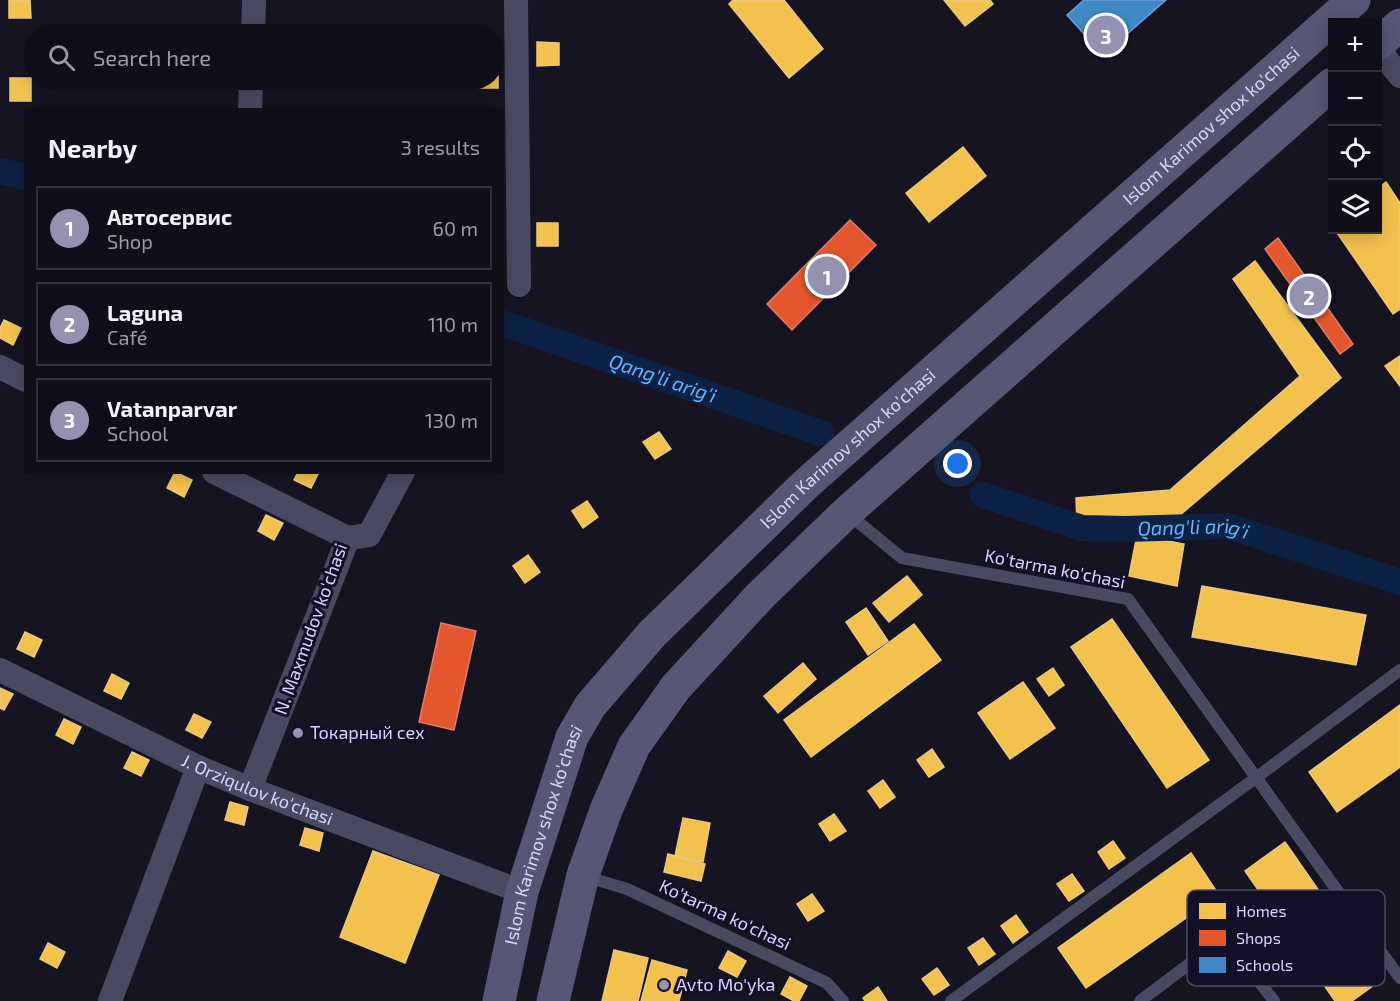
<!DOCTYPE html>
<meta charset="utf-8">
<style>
:root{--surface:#100f19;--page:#191822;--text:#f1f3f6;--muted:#9c9ca2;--line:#302f38;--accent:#9591b1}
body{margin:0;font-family:"Exo 2",sans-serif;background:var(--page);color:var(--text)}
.controls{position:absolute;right:18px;top:18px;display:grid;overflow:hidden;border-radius:0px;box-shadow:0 3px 15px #0003}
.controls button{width:54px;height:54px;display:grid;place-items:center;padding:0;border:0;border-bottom:2px solid var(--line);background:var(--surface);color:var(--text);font:30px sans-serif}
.you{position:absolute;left:958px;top:464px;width:21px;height:21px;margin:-15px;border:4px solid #fff;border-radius:50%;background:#1a73e8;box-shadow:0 0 0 9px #1a73e833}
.badge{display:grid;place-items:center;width:39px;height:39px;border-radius:50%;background:var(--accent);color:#fff;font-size:20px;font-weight:700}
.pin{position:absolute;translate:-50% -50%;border:3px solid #fff;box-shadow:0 2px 6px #0006}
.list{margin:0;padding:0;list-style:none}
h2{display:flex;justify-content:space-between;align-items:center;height:78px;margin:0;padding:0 24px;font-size:26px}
h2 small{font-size:20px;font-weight:400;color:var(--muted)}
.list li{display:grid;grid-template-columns:39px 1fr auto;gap:18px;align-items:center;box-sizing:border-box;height:84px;margin:0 12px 12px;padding:0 12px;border:2px solid var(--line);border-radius:0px}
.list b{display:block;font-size:22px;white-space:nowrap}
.list p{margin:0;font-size:20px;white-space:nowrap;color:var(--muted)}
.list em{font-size:20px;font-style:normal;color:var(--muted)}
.icon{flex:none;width:33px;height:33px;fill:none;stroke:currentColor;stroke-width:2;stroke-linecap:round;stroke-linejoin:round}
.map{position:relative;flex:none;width:1400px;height:1001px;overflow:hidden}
.search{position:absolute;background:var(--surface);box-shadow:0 3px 15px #0003;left:24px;top:24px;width:480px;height:66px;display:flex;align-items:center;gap:15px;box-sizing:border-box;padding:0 21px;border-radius:33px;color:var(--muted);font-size:22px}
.panel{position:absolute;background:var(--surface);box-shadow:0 3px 15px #0003;left:24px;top:108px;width:480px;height:366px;border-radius:0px}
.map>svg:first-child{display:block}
.homes{fill:#f2c14e;stroke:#eac783;stroke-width:1.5}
.shops{fill:#e4572e;stroke:#e17c6d;stroke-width:1.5}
.schools{fill:#3f88c5;stroke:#6d9fd6;stroke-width:1.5}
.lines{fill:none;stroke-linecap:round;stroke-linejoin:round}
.canal{stroke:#0d2144;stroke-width:26}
.lane{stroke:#4a4962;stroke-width:12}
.street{stroke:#4a4962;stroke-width:24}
.secondary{stroke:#575674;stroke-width:33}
.poi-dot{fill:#9591b1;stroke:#130f26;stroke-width:2}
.labels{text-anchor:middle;stroke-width:6;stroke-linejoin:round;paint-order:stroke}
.street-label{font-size:18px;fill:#d9d4ff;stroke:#130f26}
.poi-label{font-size:18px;fill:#d9d4ff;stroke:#130f26;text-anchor:start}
.water-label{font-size:20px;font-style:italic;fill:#62b6ff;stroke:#130f26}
.key{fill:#130f26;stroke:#4e4a67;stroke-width:1.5}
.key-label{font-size:16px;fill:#d9d4ff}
</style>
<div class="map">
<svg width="1400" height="1001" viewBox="0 0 1400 1001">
<rect width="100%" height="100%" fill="#161421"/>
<g class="homes">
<path d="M9,0H30L31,18H9Z"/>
<path d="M733,0H784L823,49L789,78L729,4Z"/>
<path d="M944,0H990L993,4L965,26Z"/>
<path d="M537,42L559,43V65L537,66Z"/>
<path d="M494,65H498V88H476V80H494Z"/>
<rect x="10" y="78" width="21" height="23"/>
<path d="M963,147L986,176L929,222L906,193Z"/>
<path d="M1386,182L1400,203V309L1393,314L1335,230H1378V188Z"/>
<rect x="537" y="223" width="21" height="23"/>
<path d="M1255,261L1341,378L1180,515L1077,522L1076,498L1170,490L1300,376L1233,279Z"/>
<path d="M4,320L21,328L13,345L0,338V328Z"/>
<path d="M1400,356V386L1385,366Z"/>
<path d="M659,432L671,449L655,459L643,442Z"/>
<path d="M175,472L192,480L184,497L167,488Z"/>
<path d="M298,472H319L311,488L294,480Z"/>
<path d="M587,501L598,517L583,528L572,511Z"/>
<path d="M266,515L283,523L274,540L258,531Z"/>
<path d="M1137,535L1184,544L1177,586L1129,576Z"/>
<path d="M528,555L540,572L525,583L513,566Z"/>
<path d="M907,576L922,595L889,622L873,603Z"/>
<path d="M1202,586L1366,615L1356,665L1192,637Z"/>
<path d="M866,608L888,641L868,655L846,622Z"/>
<path d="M1112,619L1209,760L1167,788L1071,647Z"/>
<path d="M914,624L941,660L811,757L784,720Z"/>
<path d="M25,632L42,640L34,657L17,649Z"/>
<path d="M803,663L816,679L778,713L764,696Z"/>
<path d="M1053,668L1064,685L1049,696L1037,679Z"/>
<path d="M112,674L129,683L121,699L104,691Z"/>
<path d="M1023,682L1055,728L1010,759L978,713Z"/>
<path d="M0,688L13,694L4,710L0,708Z"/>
<path d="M1400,705V767L1337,812L1309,772Z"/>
<path d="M194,714L211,722L202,738L186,730Z"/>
<path d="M64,719L81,727L73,744L56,735Z"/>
<path d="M932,749L944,767L929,777L917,760Z"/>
<path d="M132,752L149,760L141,776L124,768Z"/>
<path d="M883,780L895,797L880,808L868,791Z"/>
<path d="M230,802L248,807L244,825L225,820Z"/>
<path d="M834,814L846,831L830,841L819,824Z"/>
<path d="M683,818L710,823L703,862L675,856Z"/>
<path d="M305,828L323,833L319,851L300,845Z"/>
<path d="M1113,841L1125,858L1109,869L1098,852Z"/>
<path d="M1285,842L1381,980L1352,1001H1335L1245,871Z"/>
<path d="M373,851L439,875L405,963L340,937Z"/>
<path d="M1191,853L1219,895L1086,988L1058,948Z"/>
<path d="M668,854L705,864L701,881L664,872Z"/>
<path d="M1072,874L1084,891L1069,901L1057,884Z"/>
<path d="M812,894L824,911L808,921L797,904Z"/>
<path d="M1016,915L1028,932L1013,943L1001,926Z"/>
<path d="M983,938L995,954L979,965L968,948Z"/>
<path d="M48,943L65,952L57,968L40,959Z"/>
<path d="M614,950L648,958L638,1001H602Z"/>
<path d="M728,951L746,961L737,977L719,968Z"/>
<path d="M652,960L687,970L679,1001H641Z"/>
<path d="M937,968L949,985L934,995L922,979Z"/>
<path d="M790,977L807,986L799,1001H794L781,994Z"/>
<path d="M878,987L887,1001H865L863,998Z"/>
</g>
<g class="shops">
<path d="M850,220L876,245L792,330L767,304Z"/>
<path d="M1278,238L1353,344L1340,354L1265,249Z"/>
<path d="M441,623L476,631L454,730L419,722Z"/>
</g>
<path class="schools" d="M1084,0H1166L1103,55L1067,15Z"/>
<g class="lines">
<g class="canal">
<path d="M0,171L26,177"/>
<path id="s1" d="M502,323L821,433"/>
<path id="s2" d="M983,495L1082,528L1125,529L1228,526L1400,582"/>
</g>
<g class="lane">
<path d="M847,513L902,558L1128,599L1400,978"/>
<path d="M584,876L627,889L827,983L843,1001"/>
<path d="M951,1001L1257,777L1400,670"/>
<path d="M1140,1001L1225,937L1274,1001"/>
</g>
<g class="street">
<path d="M516,0L519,285"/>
<path d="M253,34L254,0"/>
<path d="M1378,49L1400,76"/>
<path d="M250,110L251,80"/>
<path d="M0,367L26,380"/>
<path d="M214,472L348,538L250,789"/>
<path d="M348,538L369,535L403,472"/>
<path id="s3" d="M0,670L198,767L250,789L522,892"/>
<path d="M110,1001L198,767"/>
</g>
<g class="secondary">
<path d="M1378,44L1400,25"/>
<path id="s4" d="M499,1001L522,892L572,737L590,706L652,634L806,484L1354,0"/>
<path d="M553,1001L583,875L606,810L634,746L676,687L760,596L847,512L1332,84"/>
</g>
</g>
<g class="poi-dot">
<circle cx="298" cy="733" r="6"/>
<circle cx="664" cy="985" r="6"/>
</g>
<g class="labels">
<g class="street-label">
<text dy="6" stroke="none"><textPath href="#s4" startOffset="1161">Islom Karimov shox ko'chasi</textPath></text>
<text dy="6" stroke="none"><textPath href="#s4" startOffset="675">Islom Karimov shox ko'chasi</textPath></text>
<text transform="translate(1055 569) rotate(11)" y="6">Ko'tarma ko'chasi</text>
<text transform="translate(311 629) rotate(-70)" y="6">N. Maxmudov ko'chasi</text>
<text dy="6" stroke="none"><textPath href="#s3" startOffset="284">J. Orziqulov ko'chasi</textPath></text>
<text dy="6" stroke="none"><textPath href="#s4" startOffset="172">Islom Karimov shox ko'chasi</textPath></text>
<text transform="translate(725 915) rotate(25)" y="6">Ko'tarma ko'chasi</text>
</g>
<g class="poi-label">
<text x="310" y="739">Токарный сех</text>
<text x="676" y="991">Avto Mo'yka</text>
</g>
<g class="water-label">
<text dy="7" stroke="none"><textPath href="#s1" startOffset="170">Qang'li arig'i</textPath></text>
<text dy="7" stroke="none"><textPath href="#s2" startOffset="216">Qang'li arig'i</textPath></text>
</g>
</g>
<rect x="1187" y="890" width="198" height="96" rx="9" class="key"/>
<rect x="1199" y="903" width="27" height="16" fill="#f2c14e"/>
<rect x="1199" y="930" width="27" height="16" fill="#e4572e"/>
<rect x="1199" y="957" width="27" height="16" fill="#3f88c5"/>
<g class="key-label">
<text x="1236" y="917">Homes</text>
<text x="1236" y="944">Shops</text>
<text x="1236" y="971">Schools</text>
</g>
</svg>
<div class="controls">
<button>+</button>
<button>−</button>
<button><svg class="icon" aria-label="locate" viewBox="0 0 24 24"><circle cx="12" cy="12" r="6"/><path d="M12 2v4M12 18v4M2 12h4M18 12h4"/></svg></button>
<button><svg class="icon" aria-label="layers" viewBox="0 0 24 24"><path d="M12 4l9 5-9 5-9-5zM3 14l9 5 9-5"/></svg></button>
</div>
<div class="you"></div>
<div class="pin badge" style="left:827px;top:276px">1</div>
<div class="pin badge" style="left:1309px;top:296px">2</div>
<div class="pin badge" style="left:1106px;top:35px">3</div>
<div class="search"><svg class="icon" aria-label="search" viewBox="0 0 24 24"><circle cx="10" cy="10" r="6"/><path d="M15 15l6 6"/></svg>Search here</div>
<section class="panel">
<h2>Nearby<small>3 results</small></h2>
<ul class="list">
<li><span class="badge">1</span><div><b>Автосервис</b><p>Shop</p></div><em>60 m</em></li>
<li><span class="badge">2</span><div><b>Laguna</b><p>Café</p></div><em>110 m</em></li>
<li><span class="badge">3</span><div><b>Vatanparvar</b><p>School</p></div><em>130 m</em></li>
</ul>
</section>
</div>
